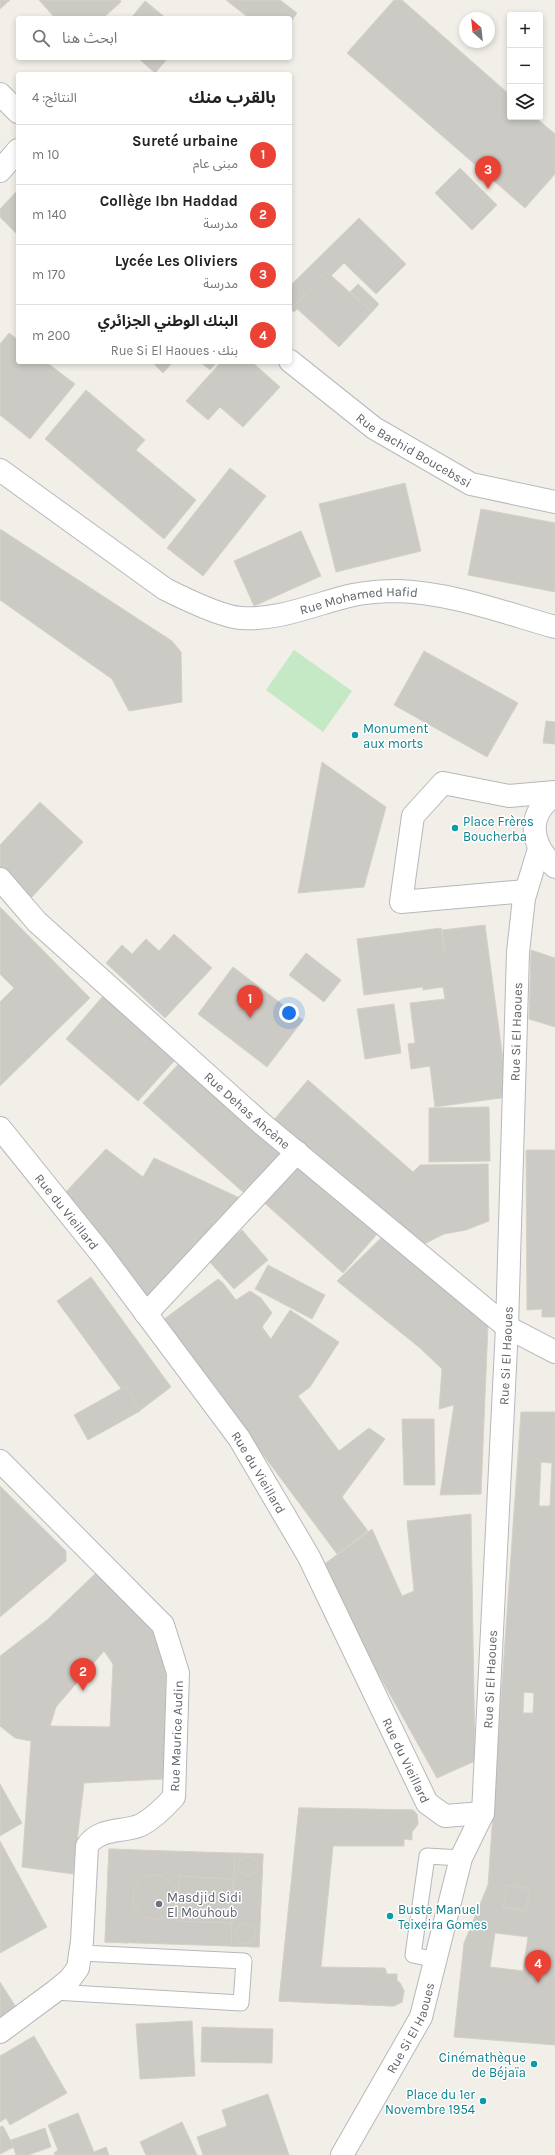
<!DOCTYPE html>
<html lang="ar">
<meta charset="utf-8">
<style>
:root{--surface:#fff;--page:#f2f2f2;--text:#222;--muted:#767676;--line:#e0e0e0;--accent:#ea4335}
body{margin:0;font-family:Karla,"Noto Sans Arabic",sans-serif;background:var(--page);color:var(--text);direction:rtl}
.controls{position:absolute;right:12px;top:12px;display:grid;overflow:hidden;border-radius:4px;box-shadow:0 2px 6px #0003}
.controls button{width:36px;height:36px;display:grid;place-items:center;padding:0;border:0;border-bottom:1px solid var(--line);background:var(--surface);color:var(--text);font:20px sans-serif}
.compass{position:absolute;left:459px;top:12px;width:36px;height:36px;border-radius:50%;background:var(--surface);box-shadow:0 2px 6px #0003;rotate:333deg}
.you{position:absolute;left:289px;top:1013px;width:14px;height:14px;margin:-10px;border:3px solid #fff;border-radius:50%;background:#1a73e8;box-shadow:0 0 0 6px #1a73e833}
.badge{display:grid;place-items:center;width:26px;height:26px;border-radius:50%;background:var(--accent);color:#fff;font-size:13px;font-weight:700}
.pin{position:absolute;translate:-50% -33px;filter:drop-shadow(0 1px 2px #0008)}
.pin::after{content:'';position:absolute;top:21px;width:14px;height:12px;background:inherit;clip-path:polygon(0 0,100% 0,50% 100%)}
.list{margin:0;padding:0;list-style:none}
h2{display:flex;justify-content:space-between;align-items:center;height:52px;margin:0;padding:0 16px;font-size:17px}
h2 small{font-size:13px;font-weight:400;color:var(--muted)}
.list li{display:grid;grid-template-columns:26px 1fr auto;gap:12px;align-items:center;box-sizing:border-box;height:60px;padding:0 16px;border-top:1px solid var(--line)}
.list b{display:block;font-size:15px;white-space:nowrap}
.list p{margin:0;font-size:13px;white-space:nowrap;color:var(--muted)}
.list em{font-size:13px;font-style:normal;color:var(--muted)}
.icon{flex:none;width:22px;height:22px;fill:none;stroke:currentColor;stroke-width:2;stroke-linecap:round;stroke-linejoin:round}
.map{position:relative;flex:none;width:555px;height:2155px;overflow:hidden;direction:ltr}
.search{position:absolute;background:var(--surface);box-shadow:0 2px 6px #0003;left:16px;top:16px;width:276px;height:44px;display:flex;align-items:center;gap:10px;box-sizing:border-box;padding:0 14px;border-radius:4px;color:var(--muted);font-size:15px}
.panel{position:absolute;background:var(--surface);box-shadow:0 2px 6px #0003;left:16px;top:72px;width:276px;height:292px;border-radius:4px;direction:rtl}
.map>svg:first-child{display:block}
.green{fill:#c5e8c5}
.building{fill:#cccac5;stroke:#d6d1c6;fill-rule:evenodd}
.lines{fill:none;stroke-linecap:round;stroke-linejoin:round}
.lane-casing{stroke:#b5b8bc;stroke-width:17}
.street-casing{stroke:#b5b8bc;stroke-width:24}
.secondary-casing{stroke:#b6babf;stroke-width:24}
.lane{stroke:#fff;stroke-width:15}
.street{stroke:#fff;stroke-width:22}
.secondary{stroke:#fff;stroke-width:22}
.culture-dot{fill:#0f9aa8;stroke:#fff;stroke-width:1.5}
.worship-dot{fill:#6b7280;stroke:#fff;stroke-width:1.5}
.labels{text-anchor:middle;stroke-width:3;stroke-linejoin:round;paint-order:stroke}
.street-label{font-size:13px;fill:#5f6368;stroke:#fff}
.culture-label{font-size:13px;fill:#0d838f;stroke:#fff;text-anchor:start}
.worship-label{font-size:13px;fill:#5b616d;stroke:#fff;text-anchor:start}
</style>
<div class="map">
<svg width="555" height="2155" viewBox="0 0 555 2155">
<rect width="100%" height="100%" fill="#f1efe8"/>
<path class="green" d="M294,650L352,691L323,732L266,690Z"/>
<g class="building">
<path d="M0,0H10L0,9Z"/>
<path d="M39,0H120L121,2L103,18H55Z"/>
<path d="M226,0H280L297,13L290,23V18H249Z"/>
<path d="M394,0H402L510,95V117H535L555,134V174L525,208L347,53Z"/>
<path d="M145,1L166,18H131Z"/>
<path d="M138,58H168L155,73Z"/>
<path d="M460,168L497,205L472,230L435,193Z"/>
<path d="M18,190V235L0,217V209Z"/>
<path d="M359,218L406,264L376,294L344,263L294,312L290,308V286Z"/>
<path d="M326,271L372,312L339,347L294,306Z"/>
<path d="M358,284L379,304L372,312L350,292Z"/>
<path d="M9,333L18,340V362H46L75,384L30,439L0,415V344Z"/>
<path d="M152,362H173L163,373Z"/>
<path d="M200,362H217L210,370Z"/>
<path d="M221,362H252L280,387L243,427L220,407L208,420L186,401Z"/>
<path d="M86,390L145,440L136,450L196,500L164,539L45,439Z"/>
<path d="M230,468L266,496L203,576L167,548Z"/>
<path d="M405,483L421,551L336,572L319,504Z"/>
<path d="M481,509L555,523V592L468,575Z"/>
<path d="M0,529L172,641L181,652L182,702L129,711L112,679L0,600Z"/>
<path d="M301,531L321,576L254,606L234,561Z"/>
<path d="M424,651L518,703L487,757L394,705Z"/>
<path d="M546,721L555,722V744L543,743Z"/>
<path d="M322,762L386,807L364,887L298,893Z"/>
<path d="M40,802L83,842L31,898L0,869V845Z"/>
<path d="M0,907L90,998L0,1086V1002L14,988L0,974Z"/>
<path d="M485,925L508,1097L435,1107L430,1066L411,1069L408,1044L415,1043L410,1003L445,999L443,987L423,990V987L364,995L357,939L441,928L445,952L442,930Z"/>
<path d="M174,934L212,968L165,1018L106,963L122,945L132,954L146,939L159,951Z"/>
<path d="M531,950L555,958V1027L529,1019Z"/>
<path d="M306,953L341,980L324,1002L289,975Z"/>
<path d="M233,967L303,1020L267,1067L198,1014Z"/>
<path d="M103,996L176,1059L138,1101L66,1039Z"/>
<path d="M394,1004L401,1053L365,1059L357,1009Z"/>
<path d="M183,1059L284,1149L244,1193L143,1103Z"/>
<path d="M308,1080L413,1172L420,1165L488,1164L489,1221L466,1230L444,1234L424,1244L272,1122Z"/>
<path d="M489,1107L490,1161L429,1162V1108Z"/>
<path d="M106,1149L143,1177L154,1158L244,1200L146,1302L64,1194Z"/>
<path d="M526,1150H555V1317H542V1309L527,1310Z"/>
<path d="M296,1159L378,1233L343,1273L260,1199Z"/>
<path d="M242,1230L268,1260L234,1289L208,1260Z"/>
<path d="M385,1234L488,1324L481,1494L440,1495L454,1405L439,1409L442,1369L420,1348L337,1281Z"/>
<path d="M268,1265L325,1295L312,1319L255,1289Z"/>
<path d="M91,1277L171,1387L138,1412L57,1301Z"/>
<path d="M218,1279L223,1283L236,1300L250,1291L261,1298L272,1313L262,1327L271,1339L290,1310L339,1342L310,1387L298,1396L339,1451L369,1428L385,1439L342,1497L368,1531L337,1554L163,1320Z"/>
<path d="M126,1386L140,1411L88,1440L74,1415Z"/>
<path d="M521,1412H555V2045L454,2037L464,1943L488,1885ZM541,1462L552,1463L550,1506H539ZM524,1692L534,1693L533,1713H523ZM495,1933L528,1937L523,1971L490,1967Z"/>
<path d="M402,1419H434L435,1485H404Z"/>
<path d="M0,1486L66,1551V1561L0,1617Z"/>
<path d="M471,1514L475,1761L437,1778L319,1568L372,1529L402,1596L414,1591L407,1521Z"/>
<path d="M97,1572L152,1627L166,1656L165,1779L84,1783L73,1874L22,1867L31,1741L15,1738L0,1726V1656L47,1620ZM104,1651L113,1664L110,1727L50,1726L56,1707Z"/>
<path d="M0,1784L22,1823L0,1836Z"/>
<path d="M299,1808L413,1810L417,1814L418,1824L412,1832L321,1834L310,1976L397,1981L400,1983L404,1991L402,2002L394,2006L279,2001Z"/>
<path d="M299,1808L413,1810L417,1814L418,1824L412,1832V1840L404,1839V1846H333L321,1967L385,1968L387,1974H397V1981L400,1983L404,1991L402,2002L394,2006L279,2001Z"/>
<path d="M0,1841L47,1927L0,1953Z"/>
<path d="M109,1849L132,1850L128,1943L105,1942Z"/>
<path d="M109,1849L263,1854L259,1947L105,1942Z"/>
<path d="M235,1853L263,1854L259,1947L231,1946Z"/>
<circle cx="248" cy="1866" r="10"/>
<circle cx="155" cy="1897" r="22"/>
<path d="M179,1876L233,1879L232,1923L178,1921Z"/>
<path d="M507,1885L530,1889L526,1911L503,1907Z"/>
<circle cx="246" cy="1934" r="10"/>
<path d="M0,1982L16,2007L0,2017Z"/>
<path d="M192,2021L195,2076L140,2079L136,2024Z"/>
<path d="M202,2027L273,2029L272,2063L201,2062Z"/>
<path d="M34,2036L67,2093L10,2125L6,2118L0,2122V2056Z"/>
<path d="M268,2094L289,2155H203L197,2137L227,2126L222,2110Z"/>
<path d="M78,2113L94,2152L106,2147L109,2155H55L54,2153L58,2150L48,2125Z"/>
<path d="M182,2122L197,2155H146L140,2142Z"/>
<path d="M3,2126L14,2147L0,2154V2127Z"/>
<path d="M45,2128L51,2147L28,2155H16L11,2140Z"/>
</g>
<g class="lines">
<g class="lane-casing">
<g id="lane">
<path d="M436,1960L413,1955L427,1856L461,1858"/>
<path d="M54,1992L241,2003L244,1961L81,1953"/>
</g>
</g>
<g class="street-casing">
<g id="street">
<path d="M0,171L18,150"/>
<path id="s1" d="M0,879L37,922L261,1123L507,1327L555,1352"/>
<path d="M526,891L401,902L413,816L443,783L509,796L555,792"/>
<path id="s2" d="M0,1128L103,1256L239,1438L309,1557L427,1803L445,1816L483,1813"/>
<path d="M146,1314L297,1152"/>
<path d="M0,1461L163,1625L178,1673L174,1797C164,1808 154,1818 141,1825C122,1833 100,1827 87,1846L82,1941L78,1968L70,1979L54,1992L0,2032"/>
<path id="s3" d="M342,2155L421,2017L461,1858L483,1813L507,1327L518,952L524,898L539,849"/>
</g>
</g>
<g class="secondary-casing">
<g id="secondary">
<path d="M0,94L18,112"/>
<path id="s4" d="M290,361L374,428L471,484L555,502"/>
<path id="s5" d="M0,470L165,589C183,598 222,617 241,618C279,621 317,603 353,595C368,592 384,591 399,591C452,593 505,613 555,627"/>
<path d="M555,795C525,815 531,845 555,867"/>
</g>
</g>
<use href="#lane" class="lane"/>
<use href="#street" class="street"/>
<use href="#secondary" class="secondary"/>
</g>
<g class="culture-dot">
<circle cx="355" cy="735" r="4"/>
<circle cx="455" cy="828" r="4"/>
<circle cx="390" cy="1916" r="4"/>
<circle cx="534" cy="2064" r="4"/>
<circle cx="483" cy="2101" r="4"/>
</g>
<circle class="worship-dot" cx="159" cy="1904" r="4"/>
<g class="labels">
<g class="street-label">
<text dy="5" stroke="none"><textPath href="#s4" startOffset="153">Rue Bachid Boucebssi</textPath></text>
<text dy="5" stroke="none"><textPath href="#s5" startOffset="405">Rue Mohamed Hafid</textPath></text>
<text dy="5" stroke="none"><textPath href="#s3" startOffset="1155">Rue Si El Haoues</textPath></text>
<text dy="5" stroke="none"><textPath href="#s1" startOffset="339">Rue Dehas Ahcène</textPath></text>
<text dy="5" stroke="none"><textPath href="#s2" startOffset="107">Rue du Vieillard</textPath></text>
<text dy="5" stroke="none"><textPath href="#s3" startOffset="831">Rue Si El Haoues</textPath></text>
<text dy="5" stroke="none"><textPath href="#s2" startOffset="431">Rue du Vieillard</textPath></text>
<text dy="5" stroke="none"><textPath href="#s3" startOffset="507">Rue Si El Haoues</textPath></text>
<text transform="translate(176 1736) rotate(-88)" y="5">Rue Maurice Audin</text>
<text dy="5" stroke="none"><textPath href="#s2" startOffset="755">Rue du Vieillard</textPath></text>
<text dy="5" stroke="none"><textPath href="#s3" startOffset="145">Rue Si El Haoues</textPath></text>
</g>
<g class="culture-label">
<text x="363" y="733">Monument<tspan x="363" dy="15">aux morts</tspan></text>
<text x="463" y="826">Place Frères<tspan x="463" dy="15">Boucherba</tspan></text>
<text x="398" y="1914">Buste Manuel<tspan x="398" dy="15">Teixeira Gomes</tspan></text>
<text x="526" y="2062" text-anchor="end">Cinémathèque<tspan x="526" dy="15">de Béjaïa</tspan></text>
<text x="475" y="2099" text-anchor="end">Place du 1er<tspan x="475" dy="15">Novembre 1954</tspan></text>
</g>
<g class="worship-label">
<text x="167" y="1902">Masdjid Sidi<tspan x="167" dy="15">El Mouhoub</tspan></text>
</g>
</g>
</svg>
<div class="controls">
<button>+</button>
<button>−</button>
<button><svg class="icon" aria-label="layers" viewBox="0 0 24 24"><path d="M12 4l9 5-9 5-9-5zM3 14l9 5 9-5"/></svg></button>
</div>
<svg class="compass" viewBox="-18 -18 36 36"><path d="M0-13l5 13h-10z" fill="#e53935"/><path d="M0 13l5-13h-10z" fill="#767676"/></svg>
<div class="you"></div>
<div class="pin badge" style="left:250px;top:1018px">1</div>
<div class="pin badge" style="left:83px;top:1691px">2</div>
<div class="pin badge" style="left:488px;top:189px">3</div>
<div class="pin badge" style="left:538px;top:1983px">4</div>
<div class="search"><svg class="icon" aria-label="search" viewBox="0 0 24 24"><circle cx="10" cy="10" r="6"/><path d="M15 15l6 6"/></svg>ابحث هنا</div>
<section class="panel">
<h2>بالقرب منك<small>النتائج: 4</small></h2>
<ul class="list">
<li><span class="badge">1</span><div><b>Sureté urbaine</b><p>مبنى عام</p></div><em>10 m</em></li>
<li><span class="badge">2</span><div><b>Collège Ibn Haddad</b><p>مدرسة</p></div><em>140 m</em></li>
<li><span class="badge">3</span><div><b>Lycée Les Oliviers</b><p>مدرسة</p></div><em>170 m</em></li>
<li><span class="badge">4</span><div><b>البنك الوطني الجزائري</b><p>بنك · Rue Si El Haoues</p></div><em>200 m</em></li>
</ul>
</section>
</div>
